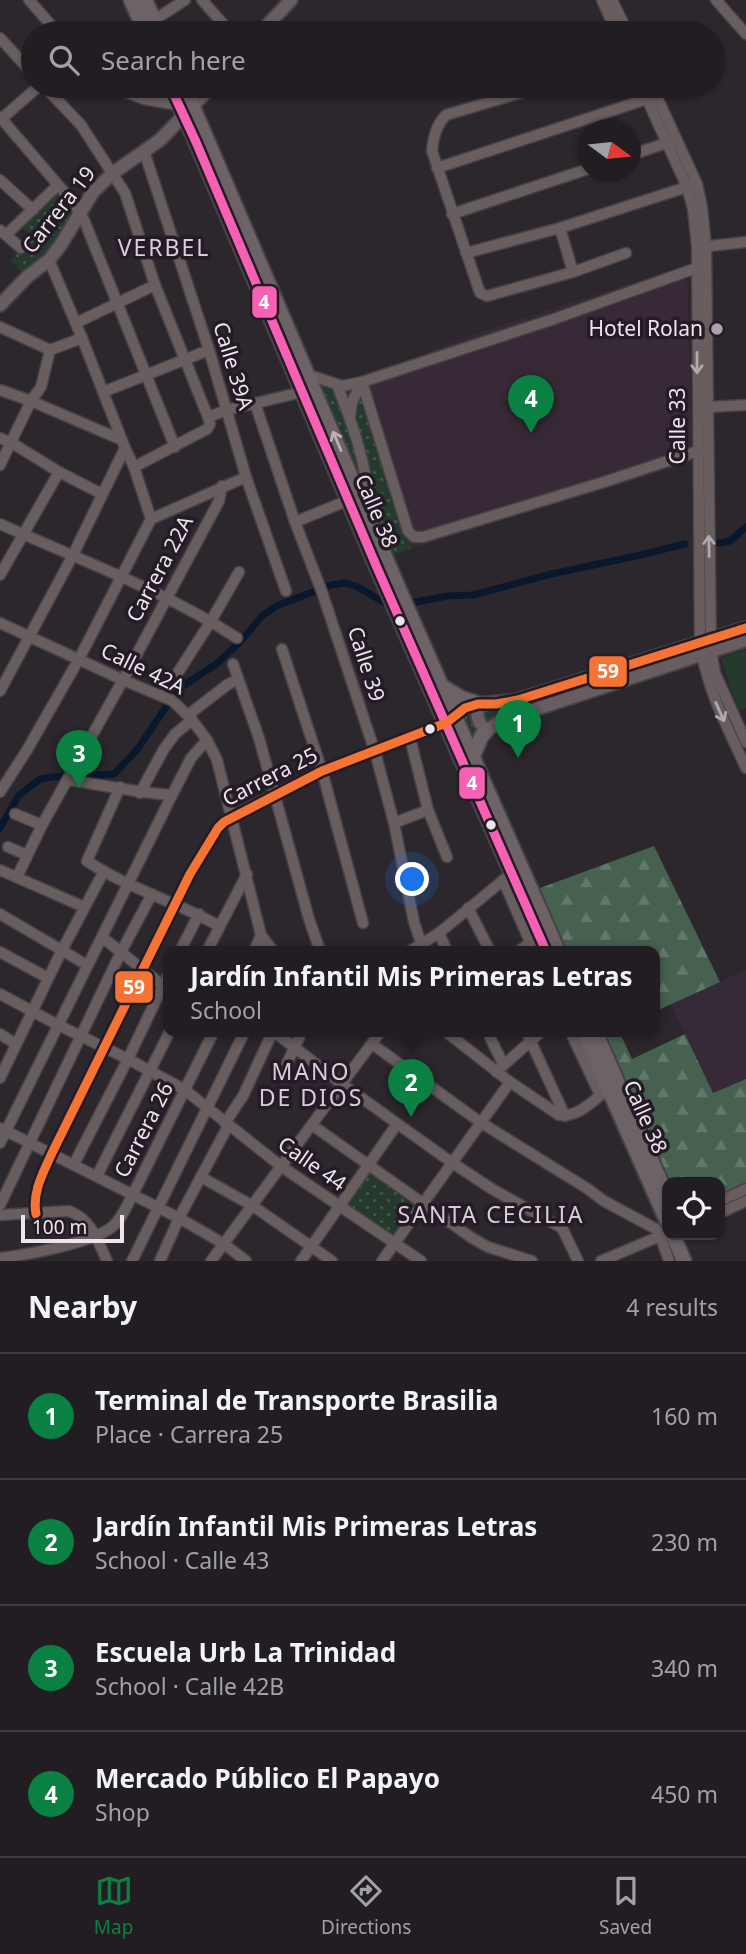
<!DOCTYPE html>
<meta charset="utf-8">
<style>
:root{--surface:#211d22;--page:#2d2a2f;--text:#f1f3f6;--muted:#a2a2a5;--line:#3e3b40;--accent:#0b8043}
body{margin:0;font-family:"Noto Sans",sans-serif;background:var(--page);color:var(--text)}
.controls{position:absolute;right:21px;bottom:21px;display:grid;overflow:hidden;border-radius:14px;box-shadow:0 2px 5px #0004}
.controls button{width:63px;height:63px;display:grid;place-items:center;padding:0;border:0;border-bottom:2px solid var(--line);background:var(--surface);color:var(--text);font:35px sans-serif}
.compass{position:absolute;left:578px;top:119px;width:63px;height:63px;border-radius:50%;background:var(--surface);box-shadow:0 2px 5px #0004;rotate:105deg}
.scale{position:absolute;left:21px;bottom:18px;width:103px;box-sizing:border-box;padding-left:7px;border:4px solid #ece5ed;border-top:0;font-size:19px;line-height:24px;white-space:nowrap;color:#ece5ed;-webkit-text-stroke:5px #241b26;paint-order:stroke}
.you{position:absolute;left:413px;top:880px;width:24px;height:24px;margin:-18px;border:5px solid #fff;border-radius:50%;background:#1a73e8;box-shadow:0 0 0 10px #1a73e833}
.badge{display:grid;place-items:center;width:46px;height:46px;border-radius:50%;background:var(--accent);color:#fff;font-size:23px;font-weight:700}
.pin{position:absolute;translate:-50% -58px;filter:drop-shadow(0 2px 4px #0008)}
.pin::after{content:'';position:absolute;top:37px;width:24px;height:21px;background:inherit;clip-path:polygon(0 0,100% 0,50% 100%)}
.popup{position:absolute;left:163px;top:946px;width:497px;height:91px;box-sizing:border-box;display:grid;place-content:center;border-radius:14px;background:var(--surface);filter:drop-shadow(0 2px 5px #0005);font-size:23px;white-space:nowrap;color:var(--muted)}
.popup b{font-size:26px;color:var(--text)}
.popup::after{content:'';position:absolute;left:50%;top:100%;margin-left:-14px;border:14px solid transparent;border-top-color:var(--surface)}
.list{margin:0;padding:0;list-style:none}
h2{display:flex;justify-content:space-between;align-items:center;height:91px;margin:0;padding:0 28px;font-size:30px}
h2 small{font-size:23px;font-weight:400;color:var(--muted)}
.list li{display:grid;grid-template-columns:46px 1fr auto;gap:21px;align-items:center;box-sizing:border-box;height:126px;padding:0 28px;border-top:2px solid var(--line)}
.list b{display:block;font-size:26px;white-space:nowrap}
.list p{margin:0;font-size:23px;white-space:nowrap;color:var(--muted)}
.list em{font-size:23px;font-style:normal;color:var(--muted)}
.icon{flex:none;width:38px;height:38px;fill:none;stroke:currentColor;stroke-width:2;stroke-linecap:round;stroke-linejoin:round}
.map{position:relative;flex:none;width:746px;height:1261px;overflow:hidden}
.search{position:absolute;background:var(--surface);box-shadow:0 2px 5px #0004;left:21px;right:21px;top:21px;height:77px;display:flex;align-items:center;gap:18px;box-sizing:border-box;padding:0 24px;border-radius:38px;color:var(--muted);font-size:26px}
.sheet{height:595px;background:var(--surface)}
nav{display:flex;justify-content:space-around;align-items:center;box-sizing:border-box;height:98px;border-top:2px solid var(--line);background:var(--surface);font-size:19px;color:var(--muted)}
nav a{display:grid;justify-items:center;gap:4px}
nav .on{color:var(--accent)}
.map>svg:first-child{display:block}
.commercial{fill:#372a36}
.built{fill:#362938}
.forest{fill:url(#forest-firs)}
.park{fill:url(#park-dots)}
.pitch{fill:#243a2d}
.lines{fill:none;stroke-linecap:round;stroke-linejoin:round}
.canal{stroke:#0a182e;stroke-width:7}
.minor-casing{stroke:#464247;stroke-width:13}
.major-casing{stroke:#464247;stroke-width:16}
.highway-casing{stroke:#464247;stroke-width:18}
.minor{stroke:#685d5f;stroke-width:10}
.major{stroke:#685d61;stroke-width:12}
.highway{stroke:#6d6367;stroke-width:14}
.bus-1-casing{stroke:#241b26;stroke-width:14}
.bus-2-casing{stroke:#241b26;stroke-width:14}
.bus-1{stroke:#f860b3;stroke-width:9}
.bus-2{stroke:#f57335;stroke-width:9}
.oneway{stroke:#b1a8ad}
.oneway2{stroke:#b9b1b7}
.poi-dot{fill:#a9a2aa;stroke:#241b26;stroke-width:2.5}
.bus-dot{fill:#ece5ed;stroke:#241b26;stroke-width:2.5}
.labels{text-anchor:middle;stroke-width:7;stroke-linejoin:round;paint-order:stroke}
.street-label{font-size:21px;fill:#ece5ed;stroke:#241b26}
.poi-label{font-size:21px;fill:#ece5ed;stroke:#241b26;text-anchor:end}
.neighbourhood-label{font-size:23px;letter-spacing:2px;fill:#d8cbda;stroke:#241b26}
.line-badge{stroke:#241b26;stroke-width:2.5}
.badge-label{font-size:19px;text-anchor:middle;font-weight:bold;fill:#fff}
</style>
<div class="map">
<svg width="746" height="1261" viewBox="0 0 746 1261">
<defs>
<pattern id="forest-firs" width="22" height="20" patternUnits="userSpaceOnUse" patternTransform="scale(1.75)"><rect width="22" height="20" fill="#466150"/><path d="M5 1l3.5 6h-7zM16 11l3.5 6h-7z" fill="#61786a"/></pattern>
<pattern id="park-dots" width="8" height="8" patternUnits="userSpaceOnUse" patternTransform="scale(1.75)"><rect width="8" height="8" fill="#243a2d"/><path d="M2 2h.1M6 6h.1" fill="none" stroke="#44564c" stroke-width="1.8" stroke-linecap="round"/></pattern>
</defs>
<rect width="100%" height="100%" fill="#2c272d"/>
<path class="commercial" d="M687,265L692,462L406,550L356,381L467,337Z"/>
<path class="built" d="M746,970V1079L713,1093L671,1004Z"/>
<g class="forest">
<path d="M654,846L720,982L654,1012V951H558L532,891Z"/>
<path d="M595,1031H619L632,1059L685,1034L713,1093L746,1079V1189L720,1201V1182H667Z"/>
</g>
<g class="park">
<path d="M58,185L80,212L27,277L11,261L31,236L18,224Z"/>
<path d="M309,375L337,385L362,382L412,548L386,558Z"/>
<path d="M556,686L561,701L466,740L454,712Z"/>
<path d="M368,1165L422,1204L394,1243L339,1206Z"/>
</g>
<path class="pitch" d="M746,650V708L738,710L721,658Z"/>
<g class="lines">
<g class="canal">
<path d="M719,543L730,541L746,527"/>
<path d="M406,604L447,596L473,595L551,574L636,556L685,544"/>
<path d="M0,828L19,795L40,779L81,773L98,775L114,774L137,750L178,689L215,665L240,642L262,616L276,606L331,585L346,583L358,587L385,603L394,604"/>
</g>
<g class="minor-casing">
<g id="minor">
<path d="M29,0L58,33"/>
<path d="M202,0L231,33"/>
<path d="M602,0L617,33"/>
<path d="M612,0L628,33"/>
<path d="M716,0L746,34"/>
<path d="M154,20L185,0"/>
<path d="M0,38L33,74"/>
<path d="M44,86L81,125L125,193L155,285L208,417"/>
<path d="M109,86L144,99L183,106"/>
<path d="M543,86L446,115C436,125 433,137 432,151L480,293L487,296L573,272L626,253"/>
<path d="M641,86L687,187L693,209L697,247L700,642C706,688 727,726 746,768"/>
<path d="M652,86L697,184L702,207L706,246L711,651L715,673L746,742"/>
<path d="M0,117L71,200L84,220L175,447"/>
<path d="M0,120L39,86"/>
<path d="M144,151L209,350L246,477L286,591"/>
<path d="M630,155L673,141"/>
<path d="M437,168L653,97"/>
<path d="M0,180L33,210"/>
<path d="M452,214L588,169"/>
<path d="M560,228L573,272"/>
<path d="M0,230L21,248"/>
<path d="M6,235L58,185"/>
<path d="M701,247L746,242"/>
<path d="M466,253L560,228L693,185"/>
<path d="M49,260L82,338L125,448L134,467L151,519"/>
<path d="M76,323L155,285"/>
<path d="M0,327L50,350"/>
<path d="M309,375L342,386L362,382L554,319L702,266"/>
<path d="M362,382L408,531L414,537H423L604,482L701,450"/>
<path d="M337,385C353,425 368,467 369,511"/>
<path d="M0,390L31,401L122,440"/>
<path d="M103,392L209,350"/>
<path d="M255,403L295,522L322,592L375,752L394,823L414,922L421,943"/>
<path d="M708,407L746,405"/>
<path d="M350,417L352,402L362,382"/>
<path d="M0,438L12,443L59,472L102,494"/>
<path d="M0,465L31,401L41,387L50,350L82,338"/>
<path d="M134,467L207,429L210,424L208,417L227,410L302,392"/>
<path d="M295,522L349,500"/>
<path d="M0,524C80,560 163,590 237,638"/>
<path d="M0,575L59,472"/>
<path d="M0,623L123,680L173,701L192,720L207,740L217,760L261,935L273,951"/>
<path d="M282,649L322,771L363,923"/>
<path d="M233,664L259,738L309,919L319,948L322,951"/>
<path d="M0,691L72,557L125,448"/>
<path d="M163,696L211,621L239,572"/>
<path d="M188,715L227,685L238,679"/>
<path d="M410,738L428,810L447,857"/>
<path d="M68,780C103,785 137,793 172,795"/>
<path d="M120,787L87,861C127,888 177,902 219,926"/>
<path d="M0,792L27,750L79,659L151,519L246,477"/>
<path d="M140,793L164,749L175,734L192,720"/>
<path d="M15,814L42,825"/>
<path d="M394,823L428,810"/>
<path d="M8,847L27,855"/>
<path d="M0,870L84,907"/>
<path d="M17,877L42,825L123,680L219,501L222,486"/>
<path d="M503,880L534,951"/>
<path d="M468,908L490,951"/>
<path d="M0,914L87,965"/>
<path d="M439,933L447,951"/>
<path d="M102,937L167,989"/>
<path d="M180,951L199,914"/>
<path d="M207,951L247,874"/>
<path d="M254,951L261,935"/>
<path d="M410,951L439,933L512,873"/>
<path d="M519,951L531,942"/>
<path d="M0,952L48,978"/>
<path d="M0,994L58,1025L128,1059L185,1090L282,1167L421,1261"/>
<path d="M273,1031L342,1084L451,1162L492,1189L562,1228L578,1261"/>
<path d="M445,1031L510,1082L559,1115C579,1118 594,1099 610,1088"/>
<path d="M487,1031L503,1064"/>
<path d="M526,1031L565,1116"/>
<path d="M570,1031L600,1095"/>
<path d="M0,1034L16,1044"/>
<path d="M372,1044L480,1122L588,1189L604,1201L656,1229L659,1232L669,1261"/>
<path d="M284,1070L302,1031"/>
<path d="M496,1072L542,1031"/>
<path d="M0,1078L61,952L104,871"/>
<path d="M225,1123L243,1096L273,1031"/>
<path d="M312,1125L472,1238L488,1247L532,1261"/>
<path d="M0,1128L179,1218L224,1244L246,1261"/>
<path d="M0,1143L172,795L191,758L207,740"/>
<path d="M74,1164L128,1059L168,975"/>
<path d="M97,1176L170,1031"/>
<path d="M201,1177L253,1206L332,1261"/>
<path d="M720,1201L746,1189"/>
<path d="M0,1205L121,952L152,894"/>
<path d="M720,1213L746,1201"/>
<path d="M36,1214C32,1192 43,1173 52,1153L190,874L218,828L232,816L322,771L446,723"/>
<path d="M0,1215L69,1211C91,1219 98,1241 107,1261"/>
<path d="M0,1258C26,1255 92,1243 112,1227C122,1219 127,1205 133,1194L214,1031"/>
<path d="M132,1261L245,1031"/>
<path d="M160,1261L179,1218L228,1126"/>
<path d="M211,1261L381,1031"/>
<path d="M301,1261L397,1124"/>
<path d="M382,1261L510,1082"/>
<path d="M601,1261L665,1234"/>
</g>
</g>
<g class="major-casing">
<g id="major">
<path d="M260,33L291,0"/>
<path d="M0,305L27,277L49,260L60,246L93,192L113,173L160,140L212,86"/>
<path d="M479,704C475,714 478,724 487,730"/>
<path d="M448,721C454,717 459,710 466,707C480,702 502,703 518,700L746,628"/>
<path d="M481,735L499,722L521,714L746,640"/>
</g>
</g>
<g class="highway-casing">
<g id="highway">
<path d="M131,0L146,33"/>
<path d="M145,0L160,33"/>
<path d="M170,86L196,142L378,570L546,951"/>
<path d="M184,86L401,594L558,951"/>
<path d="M443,687L461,698L479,704"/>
<path d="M473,756L481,737L487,730"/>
<path d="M583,1031L667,1221"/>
<path d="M595,1031L667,1196"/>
<path d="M673,1235L684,1261"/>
</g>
</g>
<use href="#minor" class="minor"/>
<use href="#major" class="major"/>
<use href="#highway" class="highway"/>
<g class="bus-1-casing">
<path id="bus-1" d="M170,86L196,142L378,570L546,951"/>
</g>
<g class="bus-2-casing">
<path id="bus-2" d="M36,1214C32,1192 43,1173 52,1153L190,874L218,828L224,822L322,771L446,723L465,708L478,704H496L518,700L746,628"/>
</g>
<use href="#bus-1" class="bus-1"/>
<use href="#bus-2" class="bus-2"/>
</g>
<defs><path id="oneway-shaft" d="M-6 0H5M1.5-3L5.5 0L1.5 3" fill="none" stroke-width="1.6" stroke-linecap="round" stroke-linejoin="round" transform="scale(1.75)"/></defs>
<g class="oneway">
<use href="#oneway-shaft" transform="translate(697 363) rotate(90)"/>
<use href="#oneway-shaft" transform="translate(709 546) rotate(-91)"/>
<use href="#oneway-shaft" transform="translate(720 712) rotate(66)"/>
</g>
<use class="oneway2" href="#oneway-shaft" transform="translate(337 441) rotate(-113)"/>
<circle class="poi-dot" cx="717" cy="329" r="7"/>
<g class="bus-dot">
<circle cx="400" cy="621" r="6"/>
<circle cx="430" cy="729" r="6"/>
<circle cx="491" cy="825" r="6"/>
</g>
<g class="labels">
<g class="street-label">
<text transform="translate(59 210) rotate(-52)" y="7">Carrera 19</text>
<text transform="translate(233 366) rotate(73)" y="7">Calle 39A</text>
<text transform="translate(678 426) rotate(-90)" y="7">Calle 33</text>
<text transform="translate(376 511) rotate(67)" y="7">Calle 38</text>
<text transform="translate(160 569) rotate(-62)" y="7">Carrera 22A</text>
<text transform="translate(366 664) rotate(72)" y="7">Calle 39</text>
<text transform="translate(143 669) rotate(26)" y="7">Calle 42A</text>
<text transform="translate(270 777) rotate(-27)" y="7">Carrera 25</text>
<text transform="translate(645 1117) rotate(66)" y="7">Calle 38</text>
<text transform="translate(144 1130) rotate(-63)" y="7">Carrera 26</text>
<text transform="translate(312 1164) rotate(35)" y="7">Calle 44</text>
</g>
<g class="poi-label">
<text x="703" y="336">Hotel Rolan</text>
</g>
<g class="neighbourhood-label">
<text x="164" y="256">VERBEL</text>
<text x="311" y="1080">MANO<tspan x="311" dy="26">DE DIOS</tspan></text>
<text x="491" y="1223">SANTA CECILIA</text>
</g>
</g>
<g class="line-badge">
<rect x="251" y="285" width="27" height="34" rx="7" fill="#f860b3"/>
<rect x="588" y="655" width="40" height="33" rx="7" fill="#f57335"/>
<rect x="458" y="766" width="28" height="34" rx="7" fill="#f860b3"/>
<rect x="114" y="970" width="40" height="34" rx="7" fill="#f57335"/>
</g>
<g class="badge-label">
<text x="264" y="309">4</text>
<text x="608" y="678">59</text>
<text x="472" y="790">4</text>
<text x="134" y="994">59</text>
</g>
</svg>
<div class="controls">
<button><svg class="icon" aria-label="locate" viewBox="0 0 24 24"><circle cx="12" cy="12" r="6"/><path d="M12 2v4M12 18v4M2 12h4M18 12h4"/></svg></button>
</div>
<svg class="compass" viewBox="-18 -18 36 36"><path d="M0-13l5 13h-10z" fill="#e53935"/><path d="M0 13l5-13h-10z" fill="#a2a2a5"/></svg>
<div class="scale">100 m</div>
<div class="you"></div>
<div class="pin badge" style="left:518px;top:758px">1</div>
<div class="pin badge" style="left:411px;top:1117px">2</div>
<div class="popup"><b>Jardín Infantil Mis Primeras Letras</b>School</div>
<div class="pin badge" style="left:79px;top:788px">3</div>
<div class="pin badge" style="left:531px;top:433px">4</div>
<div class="search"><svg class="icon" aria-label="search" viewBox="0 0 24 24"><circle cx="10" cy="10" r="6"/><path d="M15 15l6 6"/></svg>Search here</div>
</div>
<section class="sheet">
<h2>Nearby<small>4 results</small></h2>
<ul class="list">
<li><span class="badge">1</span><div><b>Terminal de Transporte Brasilia</b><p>Place · Carrera 25</p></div><em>160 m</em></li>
<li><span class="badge">2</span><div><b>Jardín Infantil Mis Primeras Letras</b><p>School · Calle 43</p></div><em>230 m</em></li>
<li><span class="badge">3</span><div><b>Escuela Urb La Trinidad</b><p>School · Calle 42B</p></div><em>340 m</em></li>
<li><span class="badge">4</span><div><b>Mercado Público El Papayo</b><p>Shop</p></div><em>450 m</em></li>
</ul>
</section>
<nav>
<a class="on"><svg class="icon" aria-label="map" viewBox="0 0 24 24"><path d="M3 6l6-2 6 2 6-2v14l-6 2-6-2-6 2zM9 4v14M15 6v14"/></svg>Map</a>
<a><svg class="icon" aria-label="directions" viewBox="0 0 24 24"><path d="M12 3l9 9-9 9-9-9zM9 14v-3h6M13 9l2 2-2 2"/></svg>Directions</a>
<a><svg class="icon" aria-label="saved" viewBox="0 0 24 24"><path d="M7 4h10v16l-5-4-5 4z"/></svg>Saved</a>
</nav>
